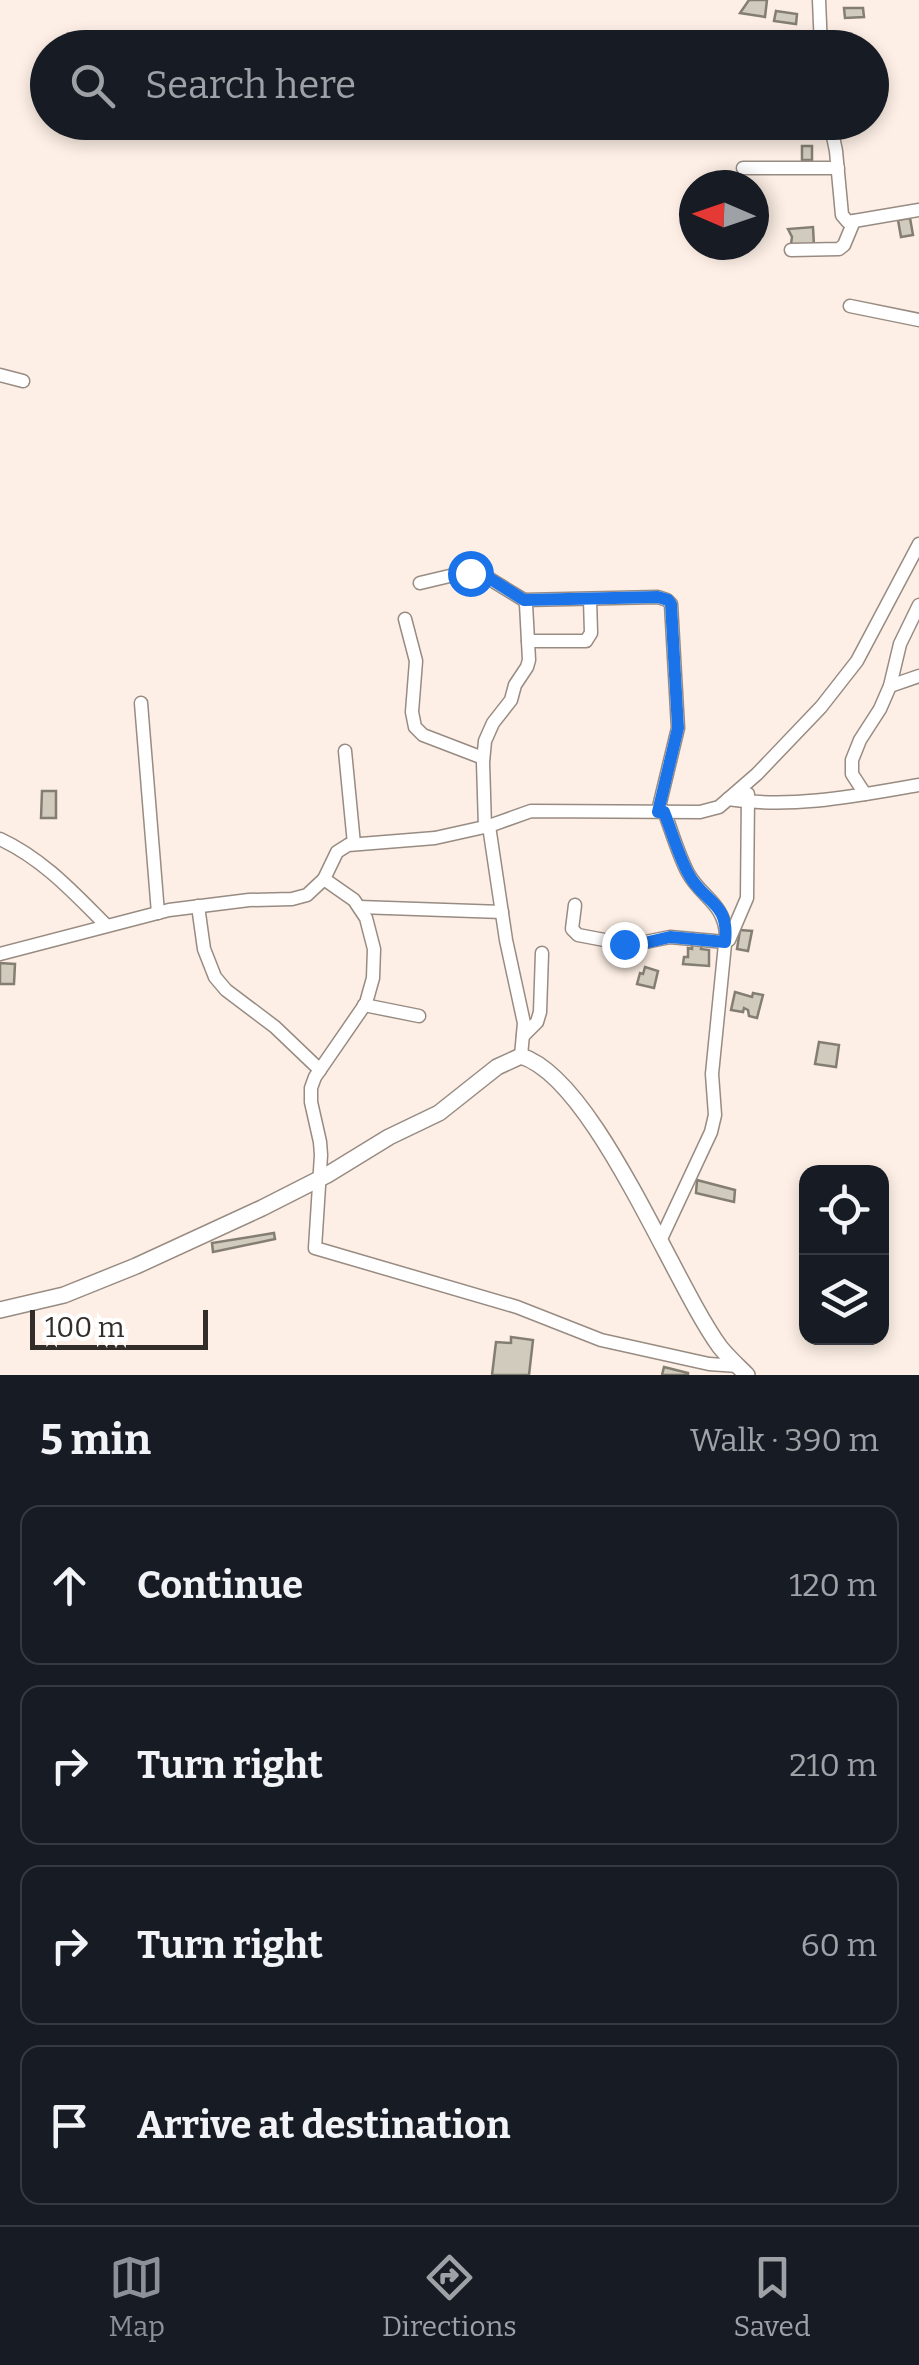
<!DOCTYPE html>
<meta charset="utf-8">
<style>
:root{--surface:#171b24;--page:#20242c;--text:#f1f3f6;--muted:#9ea1a6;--line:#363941;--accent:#8c9099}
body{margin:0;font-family:Bitter,serif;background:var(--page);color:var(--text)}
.controls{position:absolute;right:30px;bottom:30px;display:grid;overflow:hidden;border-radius:20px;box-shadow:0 5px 15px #0003}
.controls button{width:90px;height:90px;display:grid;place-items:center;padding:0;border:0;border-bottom:2px solid var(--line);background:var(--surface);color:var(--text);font:50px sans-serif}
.compass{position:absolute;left:679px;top:170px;width:90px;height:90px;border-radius:50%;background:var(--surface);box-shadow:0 5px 15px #0003;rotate:272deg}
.scale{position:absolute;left:30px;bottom:25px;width:178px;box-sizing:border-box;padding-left:10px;border:5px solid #322d29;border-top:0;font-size:28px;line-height:35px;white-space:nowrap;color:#322d29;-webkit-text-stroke:8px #fff;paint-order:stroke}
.stop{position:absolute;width:30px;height:30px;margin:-22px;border:8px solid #1a73e8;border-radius:50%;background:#fff}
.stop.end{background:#1a73e8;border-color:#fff;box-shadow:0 2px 10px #0008}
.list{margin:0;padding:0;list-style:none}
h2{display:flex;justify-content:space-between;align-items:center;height:130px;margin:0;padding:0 40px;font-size:42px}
h2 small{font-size:32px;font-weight:400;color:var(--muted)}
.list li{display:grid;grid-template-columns:65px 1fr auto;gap:30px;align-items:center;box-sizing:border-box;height:160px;margin:0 20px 20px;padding:0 20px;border:2px solid var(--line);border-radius:20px}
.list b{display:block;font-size:38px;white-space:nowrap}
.list em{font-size:32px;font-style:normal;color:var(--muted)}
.icon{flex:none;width:55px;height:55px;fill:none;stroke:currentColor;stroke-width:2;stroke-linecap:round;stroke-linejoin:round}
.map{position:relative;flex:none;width:919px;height:1375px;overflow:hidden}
.search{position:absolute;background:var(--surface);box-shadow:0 5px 15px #0003;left:30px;right:30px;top:30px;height:110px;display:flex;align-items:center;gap:25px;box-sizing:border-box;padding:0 35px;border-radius:55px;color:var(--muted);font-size:38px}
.sheet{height:850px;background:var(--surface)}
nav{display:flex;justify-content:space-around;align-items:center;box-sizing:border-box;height:140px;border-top:2px solid var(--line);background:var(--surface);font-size:28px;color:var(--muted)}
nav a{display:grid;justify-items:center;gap:5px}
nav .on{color:var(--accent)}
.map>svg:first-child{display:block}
.building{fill:#d1cbbd;stroke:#847e72;stroke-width:2.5}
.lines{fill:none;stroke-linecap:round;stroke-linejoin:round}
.minor-casing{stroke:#988b82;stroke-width:15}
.tertiary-casing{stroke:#988b82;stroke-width:18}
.minor{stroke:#fff;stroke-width:12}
.tertiary{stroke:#fff;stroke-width:15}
.route{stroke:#1a73e8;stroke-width:12}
</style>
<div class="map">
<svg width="919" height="1375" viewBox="0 0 919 1375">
<rect width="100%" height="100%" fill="#fdefe5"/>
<g class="building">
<path d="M749,0H767L765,17L740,13Z"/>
<path d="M844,8H863L864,17L845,18Z"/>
<path d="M776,11L797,14L796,24L774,21Z"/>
<path d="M872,77L873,89L879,88L881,101L872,102Z"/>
<path d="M821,123L822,133L801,136L800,125Z"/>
<rect x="802" y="146" width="10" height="14"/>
<path d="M910,218L913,235L901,237L898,220Z"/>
<path d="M813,227L814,246L791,244L792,237L788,229Z"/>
<path d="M42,791H56V818H41Z"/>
<path d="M740,930L752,931L748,951L737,949Z"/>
<path d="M692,944H702L701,949L709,950V966L683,964L684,957H688V948L692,949Z"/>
<path d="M0,963L15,964L14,984H0Z"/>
<path d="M645,967L658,971L654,988L637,984L640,973L643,974Z"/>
<path d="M735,992L752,997L753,993L763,995L757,1018L749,1016L748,1010L744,1008L743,1012L731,1010Z"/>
<path d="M819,1042L839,1045L836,1067L815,1064Z"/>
<path d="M697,1180L735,1190L734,1202L696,1193Z"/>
<path d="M274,1233L275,1239L213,1252L212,1243Z"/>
<path d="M511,1337L533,1340L529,1375H492L496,1342L511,1343Z"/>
<path d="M664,1367L688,1373V1375H662Z"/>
</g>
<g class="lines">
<g class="minor-casing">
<g id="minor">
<path d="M819,0L821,48"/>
<path d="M830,122L836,151L842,215L848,222L919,210"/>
<path d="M743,168H838"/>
<path d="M791,250L839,249L844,245L854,221"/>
<path d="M850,306L919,320"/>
<path d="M0,375L23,381"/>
<path d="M420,583L458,574L480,573L524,600L526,604L529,660L527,667L515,685L511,700L493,723L485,741L483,762L485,827"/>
<path d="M524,600L658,597L667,600L671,604L678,728L658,811"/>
<path d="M405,619L416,661L412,712L415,727L423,735L483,758"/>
<path d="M528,641H586L591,633L590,599"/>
<path d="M890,686L919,676"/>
<path d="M141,703L158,913"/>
<path d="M345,751L354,844"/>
<path d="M865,794L852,774V760L860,740L880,709L890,686L900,644L919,605"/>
<path d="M728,799C792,809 856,796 919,785"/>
<path d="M489,826L506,940L524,1023L521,1056"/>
<path d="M0,839C43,859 73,892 106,925"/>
<path d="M324,879L354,900L366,918L374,949L373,978L366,1003L315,1077L311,1088V1102L320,1142L321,1155L315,1248L517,1307L601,1340L709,1364L738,1366"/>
<path d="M575,905L572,929L578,935L631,945L670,937L725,942"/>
<path d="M198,906L204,949L215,977L226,990L275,1027L320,1070"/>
<path d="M359,907L502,912"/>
<path d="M729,940L747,898L748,794"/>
<path d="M0,954L169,910L249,900L292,899L307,895L324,879L337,852L348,845L435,838L489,826L531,811L700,812L719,807L757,774L821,707L857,661L919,544"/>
<path d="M364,1005L419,1016"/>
<path d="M523,1036L537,1022L540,1012L542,953"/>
<path d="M660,1241L711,1132L715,1115L712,1074L726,934C724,903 701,897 688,873C678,854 672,832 664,811"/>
</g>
</g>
<g class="tertiary-casing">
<path id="tertiary" d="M0,1310L64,1295L136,1266L262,1208L327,1175L389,1137L439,1113L497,1067L521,1056C595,1079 672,1281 720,1347C728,1357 738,1366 747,1375"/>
</g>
<use href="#minor" class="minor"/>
<use href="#tertiary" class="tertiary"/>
</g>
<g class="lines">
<path class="route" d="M470,573H480L489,578L524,600L658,597L668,600L671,604L678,728L658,812H664C672,832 678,854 688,873C703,903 730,901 725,942L670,937L636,945L624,944"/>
</g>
</svg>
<div class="controls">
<button><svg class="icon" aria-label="locate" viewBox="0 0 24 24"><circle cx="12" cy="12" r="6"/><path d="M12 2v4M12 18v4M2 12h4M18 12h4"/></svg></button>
<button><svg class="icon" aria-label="layers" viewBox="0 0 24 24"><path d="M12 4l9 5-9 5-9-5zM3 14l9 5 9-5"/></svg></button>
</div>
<svg class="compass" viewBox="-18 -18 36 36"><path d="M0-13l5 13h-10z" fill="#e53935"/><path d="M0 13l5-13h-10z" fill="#9ea1a6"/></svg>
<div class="scale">100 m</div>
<div class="stop" style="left:470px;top:573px"></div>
<div class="stop end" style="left:624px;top:944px"></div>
<div class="search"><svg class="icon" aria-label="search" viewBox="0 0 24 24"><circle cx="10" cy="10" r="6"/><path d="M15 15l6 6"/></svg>Search here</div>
</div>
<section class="sheet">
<h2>5 min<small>Walk · 390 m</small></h2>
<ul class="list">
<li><svg class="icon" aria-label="ahead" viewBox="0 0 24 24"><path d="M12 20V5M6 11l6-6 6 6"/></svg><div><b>Continue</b></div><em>120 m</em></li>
<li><svg class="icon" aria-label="right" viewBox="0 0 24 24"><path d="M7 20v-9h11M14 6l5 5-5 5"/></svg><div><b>Turn right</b></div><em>210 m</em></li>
<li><svg class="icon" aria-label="right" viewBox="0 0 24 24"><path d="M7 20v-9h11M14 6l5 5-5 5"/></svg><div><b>Turn right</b></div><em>60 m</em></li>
<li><svg class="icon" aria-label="arrive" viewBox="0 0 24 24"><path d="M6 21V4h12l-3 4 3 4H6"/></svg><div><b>Arrive at destination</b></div></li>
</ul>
</section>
<nav>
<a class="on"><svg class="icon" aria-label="map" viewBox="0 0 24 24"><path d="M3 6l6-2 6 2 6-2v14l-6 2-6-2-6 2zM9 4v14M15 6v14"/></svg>Map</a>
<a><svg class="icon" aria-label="directions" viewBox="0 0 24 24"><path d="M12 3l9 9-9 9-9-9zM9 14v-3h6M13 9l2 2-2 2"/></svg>Directions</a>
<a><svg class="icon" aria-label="saved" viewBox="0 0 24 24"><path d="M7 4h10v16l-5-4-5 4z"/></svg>Saved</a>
</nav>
